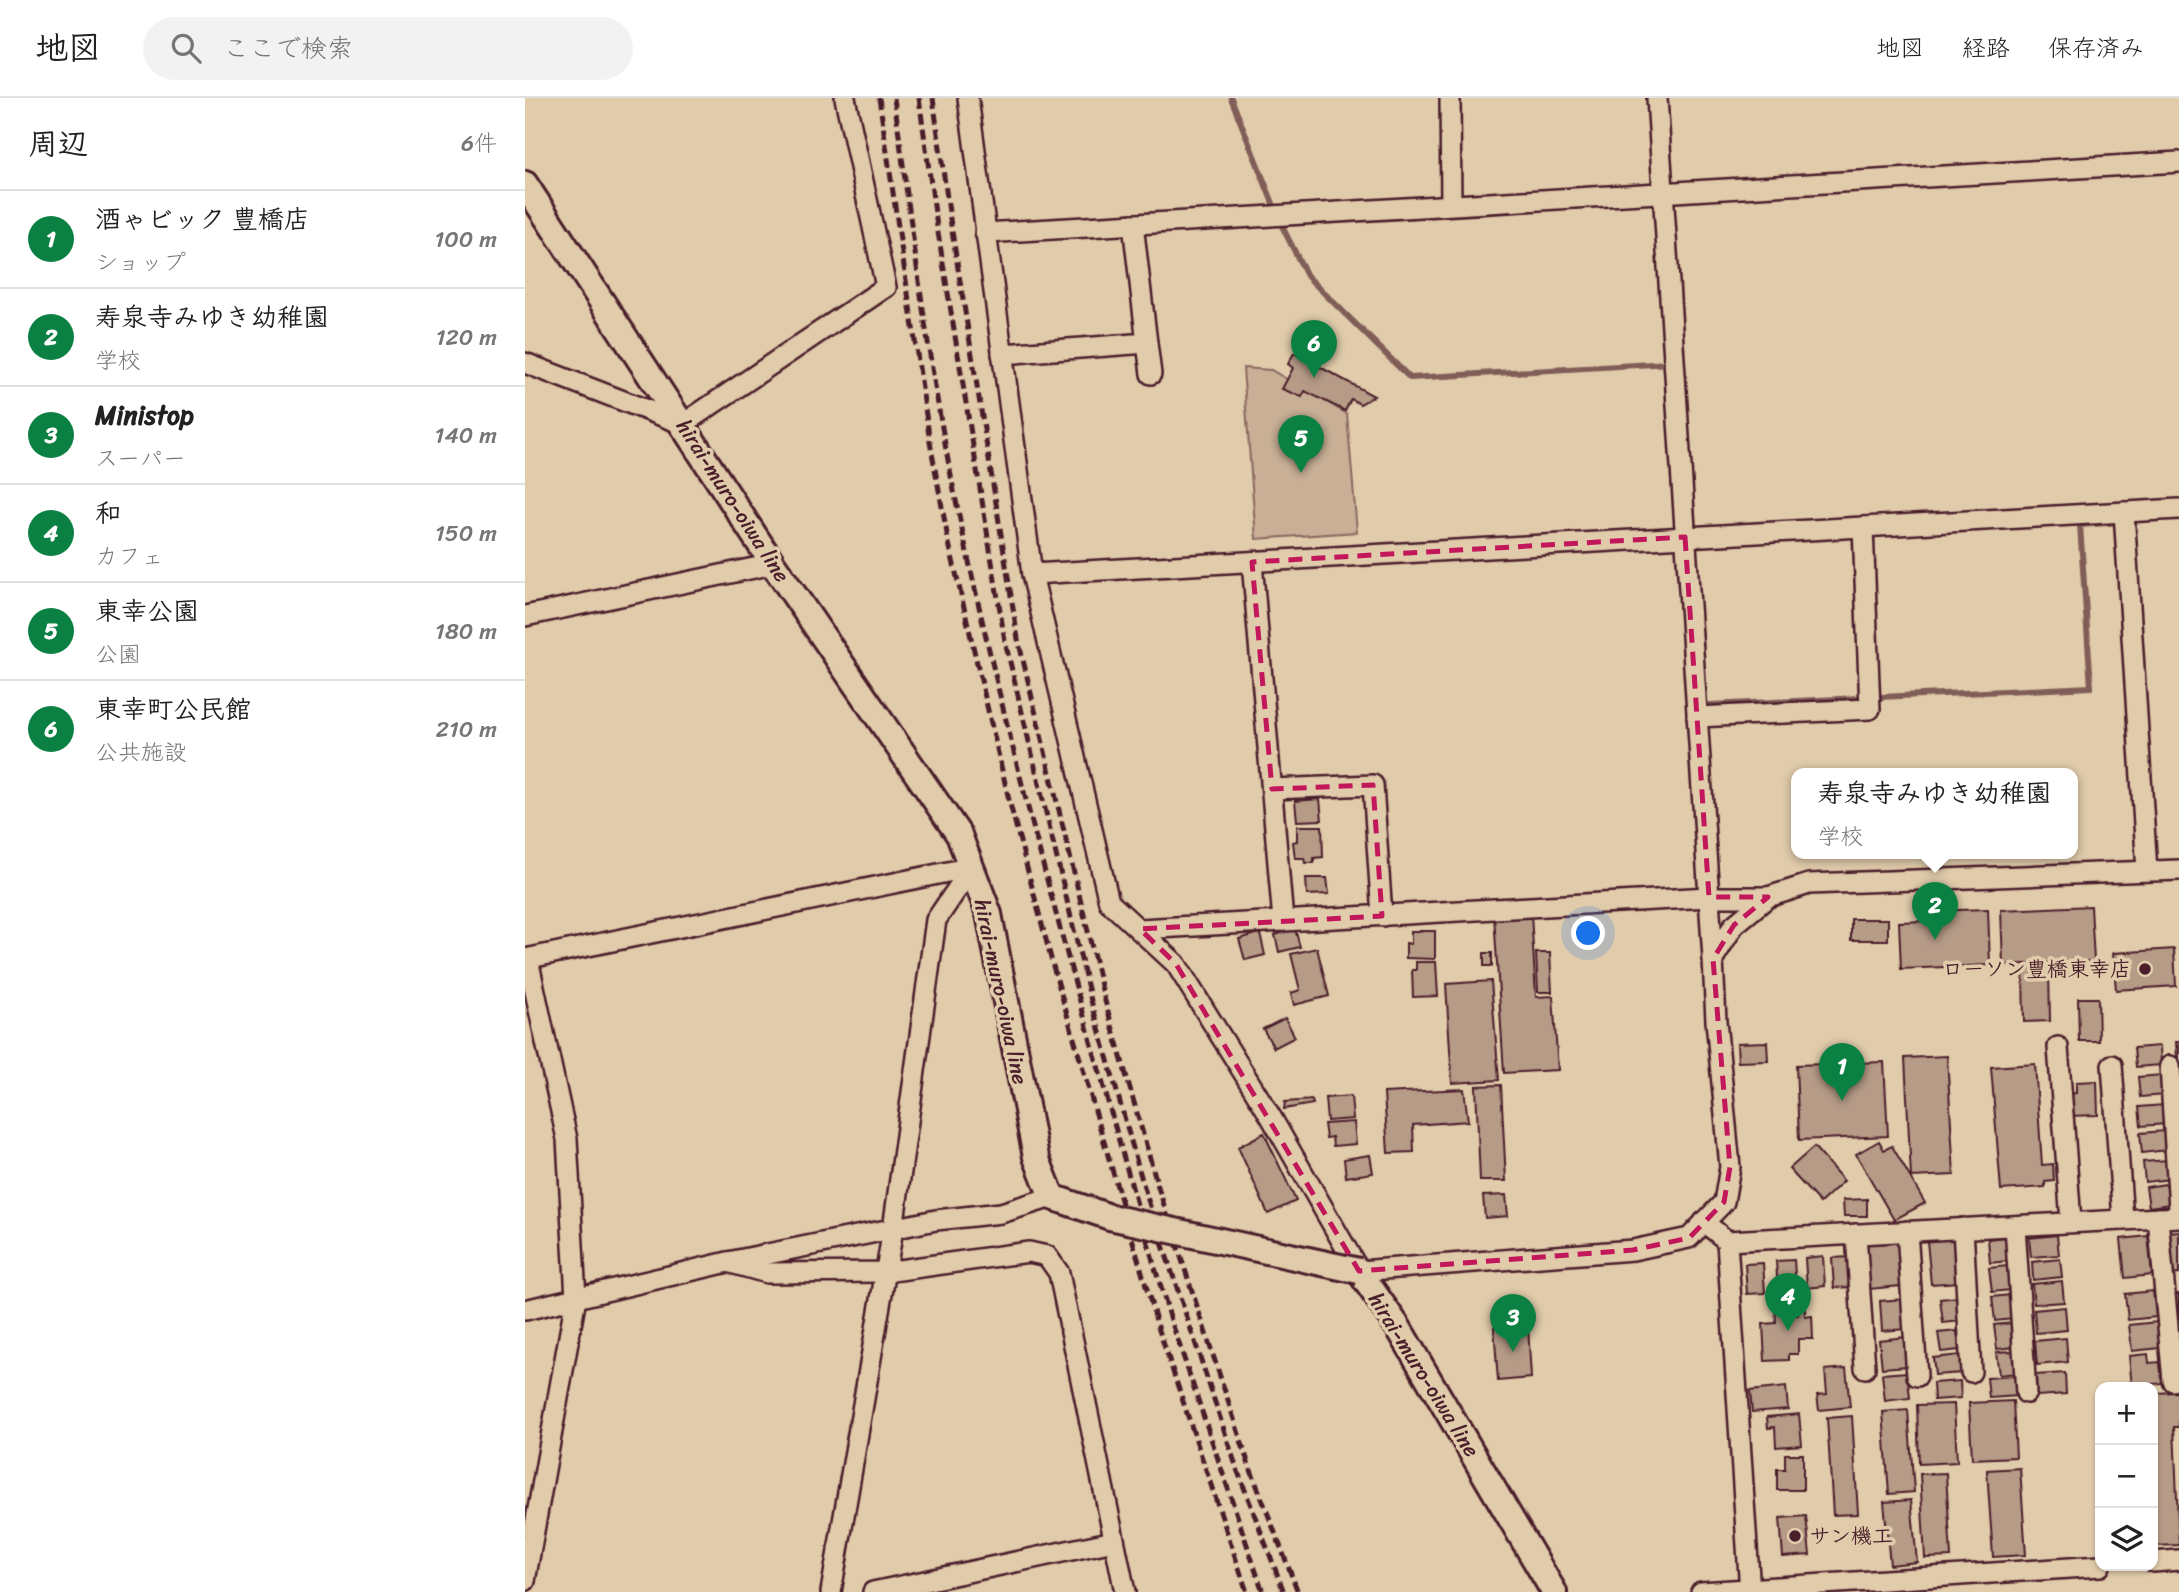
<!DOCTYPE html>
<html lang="ja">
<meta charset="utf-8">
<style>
:root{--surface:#fff;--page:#f2f2f2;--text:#222;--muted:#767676;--line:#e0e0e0;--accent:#0b8043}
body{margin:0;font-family:Sriracha,"Klee One",sans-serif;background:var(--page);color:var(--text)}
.controls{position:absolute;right:21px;bottom:21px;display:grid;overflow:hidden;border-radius:14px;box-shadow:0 2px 5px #0004}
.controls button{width:63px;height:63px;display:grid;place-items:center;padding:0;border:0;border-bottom:2px solid var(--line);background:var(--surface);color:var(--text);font:35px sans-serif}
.you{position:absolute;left:1064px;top:836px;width:24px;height:24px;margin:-18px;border:5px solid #fff;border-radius:50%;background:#1a73e8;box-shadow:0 0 0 10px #1a73e833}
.badge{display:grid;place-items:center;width:46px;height:46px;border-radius:50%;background:var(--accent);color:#fff;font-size:23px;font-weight:700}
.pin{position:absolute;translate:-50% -58px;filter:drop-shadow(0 2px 4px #0008)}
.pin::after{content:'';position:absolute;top:37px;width:24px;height:21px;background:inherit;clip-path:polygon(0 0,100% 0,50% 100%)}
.popup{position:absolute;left:1266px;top:670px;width:287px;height:91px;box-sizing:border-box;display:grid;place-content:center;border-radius:14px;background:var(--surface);filter:drop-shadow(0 2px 5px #0005);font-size:23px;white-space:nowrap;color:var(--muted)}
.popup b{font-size:26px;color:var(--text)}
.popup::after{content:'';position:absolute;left:50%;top:100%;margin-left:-14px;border:14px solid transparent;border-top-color:var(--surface)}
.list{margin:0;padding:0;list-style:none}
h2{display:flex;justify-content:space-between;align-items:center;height:91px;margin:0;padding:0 28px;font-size:30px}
h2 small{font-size:23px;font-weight:400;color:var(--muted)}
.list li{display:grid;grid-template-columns:46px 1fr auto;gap:21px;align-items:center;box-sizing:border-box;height:98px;padding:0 28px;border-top:2px solid var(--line)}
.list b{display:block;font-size:26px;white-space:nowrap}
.list p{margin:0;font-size:23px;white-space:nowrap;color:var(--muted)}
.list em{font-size:23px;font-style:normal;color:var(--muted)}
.icon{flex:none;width:38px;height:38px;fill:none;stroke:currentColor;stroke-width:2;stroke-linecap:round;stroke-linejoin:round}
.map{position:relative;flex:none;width:1654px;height:1494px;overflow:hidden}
header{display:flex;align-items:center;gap:42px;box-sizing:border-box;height:98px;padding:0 35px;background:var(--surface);border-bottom:2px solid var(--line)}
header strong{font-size:33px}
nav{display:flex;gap:38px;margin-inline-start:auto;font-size:24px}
.search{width:490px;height:63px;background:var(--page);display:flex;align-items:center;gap:18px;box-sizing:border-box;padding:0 24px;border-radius:38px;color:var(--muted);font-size:26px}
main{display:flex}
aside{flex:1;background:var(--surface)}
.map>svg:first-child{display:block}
.green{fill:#c8af95;stroke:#896760;stroke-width:2}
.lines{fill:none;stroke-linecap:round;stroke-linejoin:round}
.stream{stroke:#815d59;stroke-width:6}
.building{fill:#b69b87;stroke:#4a1f2b;stroke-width:2}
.minor-casing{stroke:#4a1f2b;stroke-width:24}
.major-casing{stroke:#4a1f2b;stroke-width:30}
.minor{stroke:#e0cbaa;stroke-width:19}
.major{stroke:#e0cbaa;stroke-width:24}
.rail{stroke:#4a1f2b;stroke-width:5;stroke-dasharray:10 5;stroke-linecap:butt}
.major-bridge-casing{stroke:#4a1f2b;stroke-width:30;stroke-linecap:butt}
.major-bridge{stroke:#e0cbaa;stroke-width:24}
.marked{fill:none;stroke:#c2185b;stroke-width:5;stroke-dasharray:14 9;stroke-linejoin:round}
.poi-dot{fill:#4a1f2b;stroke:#e0cbaa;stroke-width:2.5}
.labels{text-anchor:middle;stroke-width:7;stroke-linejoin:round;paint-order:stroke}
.street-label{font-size:21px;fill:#4a1f2b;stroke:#e0cbaa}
.poi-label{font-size:21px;font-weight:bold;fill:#4a1f2b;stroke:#e0cbaa;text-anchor:end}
</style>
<header>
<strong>地図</strong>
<div class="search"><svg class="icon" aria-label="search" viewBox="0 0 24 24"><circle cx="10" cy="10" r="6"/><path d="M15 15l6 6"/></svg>ここで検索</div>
<nav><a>地図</a><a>経路</a><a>保存済み</a></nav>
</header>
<main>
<aside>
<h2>周辺<small>6件</small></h2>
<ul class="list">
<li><span class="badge">1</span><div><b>酒ゃビック 豊橋店</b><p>ショップ</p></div><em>100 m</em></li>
<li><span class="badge">2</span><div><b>寿泉寺みゆき幼稚園</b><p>学校</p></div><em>120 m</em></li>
<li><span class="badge">3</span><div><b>Ministop</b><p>スーパー</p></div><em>140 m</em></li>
<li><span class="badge">4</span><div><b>和</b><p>カフェ</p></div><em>150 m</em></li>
<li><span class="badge">5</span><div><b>東幸公園</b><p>公園</p></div><em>180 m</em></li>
<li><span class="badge">6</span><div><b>東幸町公民館</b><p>公共施設</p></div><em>210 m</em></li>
</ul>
</aside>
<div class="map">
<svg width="1654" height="1494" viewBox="0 0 1654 1494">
<rect width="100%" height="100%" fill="#e0cbaa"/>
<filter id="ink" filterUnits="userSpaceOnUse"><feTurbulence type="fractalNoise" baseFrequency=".0143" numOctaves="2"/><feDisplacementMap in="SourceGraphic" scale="14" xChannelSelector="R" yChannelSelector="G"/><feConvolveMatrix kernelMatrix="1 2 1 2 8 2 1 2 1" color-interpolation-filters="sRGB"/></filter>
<g filter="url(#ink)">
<path class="green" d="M718,270L746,272L822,316L832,434L731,441Z"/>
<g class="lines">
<g class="stream">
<path d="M706,0L757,128L782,178L885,280L1145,265"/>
<path d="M1185,607L1566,589L1555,427L1596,424"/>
</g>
</g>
<g class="building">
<path d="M769,255L849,298L835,306L826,301L820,313L780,293L777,299L757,291L768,270L763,266Z"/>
<path d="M795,701L797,722L772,723L770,703Z"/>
<path d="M772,728H797L798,759L789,760V765H780L779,760H770L768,744L772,743Z"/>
<path d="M781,780H802L804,796L782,797Z"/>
<path d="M1566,808L1569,863L1478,867L1476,812Z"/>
<path d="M1463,811L1465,867L1376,871L1374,824L1402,823L1401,813Z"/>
<path d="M1006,816L1011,899L1028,898L1033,972L979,975L969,817Z"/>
<rect x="1326" y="821" width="37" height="21"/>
<path d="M770,831L775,849L754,854L750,837Z"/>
<path d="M886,833H910V861L881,860V845L886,846Z"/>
<path d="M735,835L740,857L720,862L714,841Z"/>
<path d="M792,850L804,898L769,907L766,895L775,892L766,856Z"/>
<path d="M1649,851L1651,888L1591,892L1588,855Z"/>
<rect x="959" y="855" width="8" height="13"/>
<path d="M1011,855H1025L1027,894H1013Z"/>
<path d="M891,864H911L913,898L888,899L887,872H891Z"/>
<path d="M1498,871H1524L1525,923L1499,924Z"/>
<path d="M966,883L974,982L927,985L921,886Z"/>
<path d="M1553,900H1573L1574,943H1554Z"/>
<path d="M760,920L770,939L749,950L738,931Z"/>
<path d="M1242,944L1243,963L1213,964L1212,945Z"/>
<path d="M1651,944H1654V961H1652Z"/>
<path d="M1635,948L1636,967L1611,969L1609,950Z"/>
<path d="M1422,958L1429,1077L1386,1079L1380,960Z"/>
<path d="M1359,964L1363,1038L1274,1042L1271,967Z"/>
<path d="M1510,966L1517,1067L1528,1066L1529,1083L1520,1084V1089L1476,1092L1466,969Z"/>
<path d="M1638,977L1640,997L1615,999L1613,979Z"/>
<path d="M1572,983L1573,1017L1543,1018L1542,996L1551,995V984Z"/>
<path d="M976,987L981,1083H955L951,988Z"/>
<path d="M939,991L943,1023L888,1027L889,1054L863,1055L859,995Z"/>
<path d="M826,998L828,1021L802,1023L800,1000Z"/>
<path d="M787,1002L788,1006L759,1011L760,1004Z"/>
<path d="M1639,1007L1641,1026L1616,1028L1614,1009Z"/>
<path d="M829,1024L831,1046L808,1048L807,1039L801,1040L799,1026Z"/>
<path d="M1640,1033L1642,1052L1617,1055L1615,1035Z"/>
<path d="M739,1035L771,1103L743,1116L713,1049Z"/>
<path d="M1354,1043L1359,1052L1367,1048L1400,1105L1369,1122L1331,1056Z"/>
<path d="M1289,1049L1319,1083L1295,1105L1264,1071Z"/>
<path d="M845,1057L848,1075L821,1079L819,1061Z"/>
<path d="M1643,1062L1645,1081L1620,1084L1618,1064Z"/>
<path d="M1641,1086L1645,1106L1624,1109L1621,1089Z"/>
<path d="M981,1097L983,1118L960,1120L958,1098Z"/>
<path d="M1342,1101V1118H1319L1318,1102Z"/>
<path d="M1654,1133V1176L1646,1177L1644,1134Z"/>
<path d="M1532,1137L1534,1157L1506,1159L1504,1140Z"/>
<path d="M1623,1138L1627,1177L1600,1180L1596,1141Z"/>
<path d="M1481,1139L1483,1163L1465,1165L1463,1141Z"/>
<path d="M1429,1140L1434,1184L1406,1186L1402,1143Z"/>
<path d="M1374,1144L1376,1188L1344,1191L1341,1146Z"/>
<path d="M1298,1158L1300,1188L1282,1190L1280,1160Z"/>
<path d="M1325,1159L1327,1189L1309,1190L1307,1160Z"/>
<path d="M1535,1161L1537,1179L1508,1182L1507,1164Z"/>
<path d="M1269,1162L1271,1192L1253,1193L1251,1163Z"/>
<path d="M1238,1165L1240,1195L1222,1196L1220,1166Z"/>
<path d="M1482,1168L1485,1192L1467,1194L1464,1170Z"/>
<path d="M1537,1183L1539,1204L1509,1206L1507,1186Z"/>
<path d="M1628,1193L1631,1219L1603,1222L1600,1196Z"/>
<path d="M1654,1196V1220L1649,1221L1646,1197Z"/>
<path d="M1485,1197L1488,1221L1470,1223L1467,1199Z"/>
<path d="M1433,1199L1436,1223L1418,1225L1415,1201Z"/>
<path d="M1379,1201L1381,1231L1357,1233L1355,1203Z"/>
<path d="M1268,1203L1269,1217H1273V1210H1280V1219L1287,1218L1288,1241H1273V1256H1264V1262L1240,1263L1238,1226L1251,1225L1250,1204Z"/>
<path d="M1540,1209L1542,1232L1511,1235L1509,1212Z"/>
<path d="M1632,1224L1635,1250L1607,1253L1604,1227Z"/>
<path d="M1487,1225L1490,1249L1472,1251L1469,1227Z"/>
<path d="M1003,1228L1006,1280L973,1283L969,1229Z"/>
<path d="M1432,1233L1434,1252L1416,1254L1413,1235Z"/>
<path d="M1380,1239L1383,1268L1357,1270L1354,1242Z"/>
<path d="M1541,1240L1543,1264L1512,1267L1510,1243Z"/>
<path d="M1489,1253L1491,1275L1474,1277L1471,1254Z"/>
<path d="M1623,1256L1624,1265L1635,1264L1637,1285L1607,1289L1604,1258Z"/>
<path d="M1435,1257L1437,1275L1410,1277L1408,1260Z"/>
<path d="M1321,1270L1325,1309L1294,1312L1292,1297L1302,1296L1300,1272Z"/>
<path d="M1382,1274L1385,1300L1360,1303L1357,1276Z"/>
<path d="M1540,1275L1541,1296L1512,1298L1511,1277Z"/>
<path d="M1491,1278L1493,1298L1464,1300L1462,1280Z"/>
<path d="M1435,1283L1436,1300L1409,1302L1408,1285Z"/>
<path d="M1261,1289L1263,1311L1227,1314L1225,1293Z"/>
<path d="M1654,1294V1329H1649L1654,1447L1628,1448V1295Z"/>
<path d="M1488,1303L1491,1359L1447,1361L1444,1305Z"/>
<path d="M1429,1306L1432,1364L1394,1366L1392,1307Z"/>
<path d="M1383,1312L1389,1394L1364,1396L1358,1314Z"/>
<path d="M1274,1316L1277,1347L1251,1349L1250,1329L1243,1330L1242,1319Z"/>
<path d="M1327,1318L1333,1416L1308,1417L1302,1320Z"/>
<path d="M1260,1356H1278V1392H1252V1371H1260Z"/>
<path d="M1495,1370L1501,1457L1468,1459L1462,1372Z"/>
<path d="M1421,1375L1426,1459L1400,1460L1395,1376Z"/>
<path d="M1386,1402L1392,1464L1365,1467L1359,1404Z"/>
<path d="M1281,1418L1285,1457L1258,1459L1255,1420Z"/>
</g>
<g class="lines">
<g class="minor-casing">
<g id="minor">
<path d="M443,0L507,476L584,804L651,866L746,1019L834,1173L1108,1152L1164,1140L1199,1104L1205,1069L1191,923L1188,861L1209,827L1243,799L1284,786L1654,772"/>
<path d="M925,0L926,106"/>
<path d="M1132,0L1188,861"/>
<path d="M460,135L1654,64"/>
<path d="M622,245L626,276"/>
<path d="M477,256L622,245L608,126"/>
<path d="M0,265L158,326L361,189L320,0"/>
<path d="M1599,414L1622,773"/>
<path d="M727,464L758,823"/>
<path d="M507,476L1654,411"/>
<path d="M0,518L248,466"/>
<path d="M1172,619L1345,611L1338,429"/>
<path d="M747,691L848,687L857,818"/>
<path d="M615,831L1184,799H1243"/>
<path d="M0,861L447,769"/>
<path d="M1533,949L1546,1124"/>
<path d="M1587,967L1598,1122"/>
<path d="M1645,968L1654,1111"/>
<path d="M1633,1120L1648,1283"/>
<path d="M1179,1124L1202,1143L1225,1494"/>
<path d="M1490,1128L1501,1295"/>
<path d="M1438,1130L1446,1274"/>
<path d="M1382,1133L1392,1278"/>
<path d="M1331,1136L1340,1270"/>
<path d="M1202,1143L1654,1119"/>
<path d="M203,1164L242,1175L360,1174L504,1154L522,1158L534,1175L600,1494"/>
<path d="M0,1212L203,1164L411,1122L476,1115L527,1099"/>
<path d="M1628,1464L1654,1462"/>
<path d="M0,1483L51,1200L42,1041L3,861"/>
<path d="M306,1494L368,1131L411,822L447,769"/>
<path d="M348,1494L589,1443"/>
<path d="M1176,1494L1575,1468"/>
</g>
</g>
<g class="major-casing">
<g id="major">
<path d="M0,86L248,466L434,737L464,816L511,1059L527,1099L585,1119"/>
<path d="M834,1173L873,1229L1029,1494"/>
</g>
</g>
<use href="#minor" class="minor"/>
<use href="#major" class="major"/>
<g class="rail">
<path d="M354,0L405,344L423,441L484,702L528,868L632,1226L722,1494"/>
<path d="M369,0C387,131 403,264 429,393C483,656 557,912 630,1170L646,1222L738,1494"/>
<path d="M394,0L411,122L480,543L565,899L621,1096L712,1371L759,1494"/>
<path d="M408,0L425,121L493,541L578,896L634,1092L724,1367L773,1494"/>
</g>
<g class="major-bridge-casing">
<path id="major-bridge" d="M585,1119L834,1173"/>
</g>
<use href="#major-bridge" class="major-bridge"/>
</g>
</g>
<path class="marked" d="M1160,439L1184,799H1243L1209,827L1188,861L1205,1069L1199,1104L1164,1140L1108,1152L834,1173L651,866L615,831L857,818L848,687L747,691L727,464Z"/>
<g class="poi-dot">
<circle cx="1620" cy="871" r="7"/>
<circle cx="1270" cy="1438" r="7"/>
</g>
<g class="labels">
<g class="street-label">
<text transform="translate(208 403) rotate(57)" y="7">hirai-muro-oiwa line</text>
<text transform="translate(476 894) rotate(78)" y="7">hirai-muro-oiwa line</text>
<text transform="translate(899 1277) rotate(58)" y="7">hirai-muro-oiwa line</text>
</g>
<g class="poi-label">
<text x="1606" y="878">ローソン豊橋東幸店</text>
<text x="1284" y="1445" text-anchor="start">サン機工</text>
</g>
</g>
</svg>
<div class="controls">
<button>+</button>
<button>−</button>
<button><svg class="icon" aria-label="layers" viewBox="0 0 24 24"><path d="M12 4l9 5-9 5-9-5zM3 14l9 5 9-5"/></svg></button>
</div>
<div class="you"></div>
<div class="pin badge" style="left:1317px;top:1003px">1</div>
<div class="pin badge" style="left:1410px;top:842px">2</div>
<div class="popup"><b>寿泉寺みゆき幼稚園</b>学校</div>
<div class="pin badge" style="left:988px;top:1254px">3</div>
<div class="pin badge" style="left:1263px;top:1233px">4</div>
<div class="pin badge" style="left:776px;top:375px">5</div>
<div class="pin badge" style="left:789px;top:280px">6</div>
</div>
</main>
